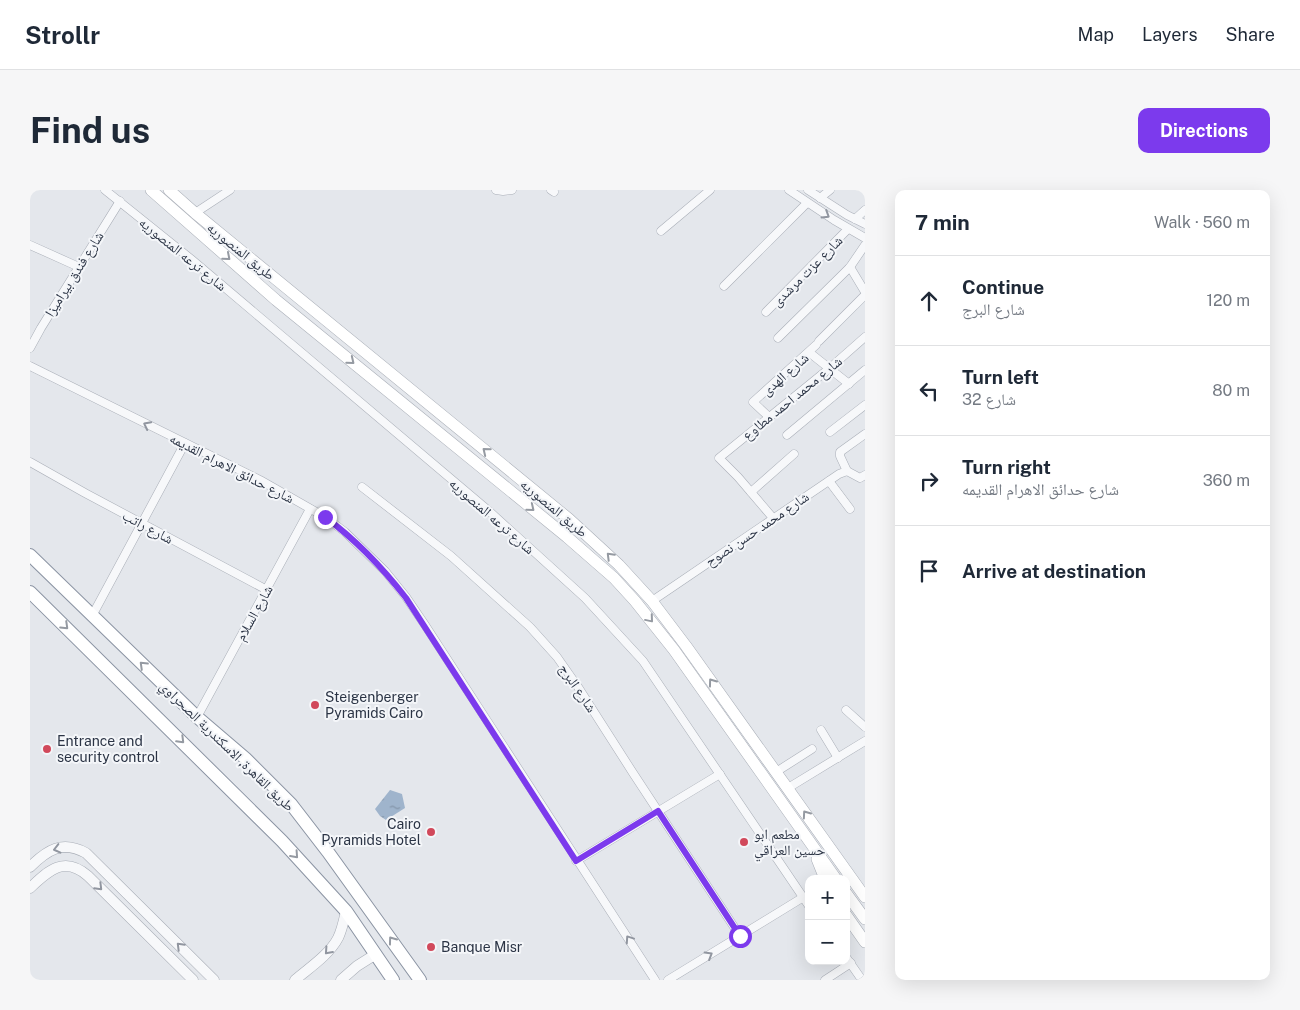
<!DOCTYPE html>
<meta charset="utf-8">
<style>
:root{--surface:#fff;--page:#f6f6f7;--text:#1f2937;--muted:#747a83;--line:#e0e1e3;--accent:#7c3aed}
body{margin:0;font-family:"Public Sans","Noto Naskh Arabic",sans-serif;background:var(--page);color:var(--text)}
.controls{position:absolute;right:15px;bottom:15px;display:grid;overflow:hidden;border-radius:10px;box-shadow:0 5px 20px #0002}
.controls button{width:45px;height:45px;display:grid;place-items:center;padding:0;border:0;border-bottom:1px solid var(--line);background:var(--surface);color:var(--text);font:25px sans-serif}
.stop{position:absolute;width:15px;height:15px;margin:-11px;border:4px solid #7c3aed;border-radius:50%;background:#fff}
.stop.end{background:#7c3aed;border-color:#fff;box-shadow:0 1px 5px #0008}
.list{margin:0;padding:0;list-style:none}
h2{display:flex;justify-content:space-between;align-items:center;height:65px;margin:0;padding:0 20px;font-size:21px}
h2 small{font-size:16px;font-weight:400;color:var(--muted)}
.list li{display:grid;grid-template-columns:32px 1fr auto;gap:15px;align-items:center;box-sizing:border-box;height:90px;padding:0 20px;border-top:1px solid var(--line)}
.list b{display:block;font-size:19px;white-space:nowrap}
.list p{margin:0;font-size:16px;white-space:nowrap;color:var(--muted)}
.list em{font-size:16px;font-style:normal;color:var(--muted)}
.icon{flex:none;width:28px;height:28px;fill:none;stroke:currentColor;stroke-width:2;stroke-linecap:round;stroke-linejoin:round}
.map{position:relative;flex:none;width:835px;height:790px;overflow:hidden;border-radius:10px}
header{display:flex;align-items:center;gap:30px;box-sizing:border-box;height:70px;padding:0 25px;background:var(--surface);border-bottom:1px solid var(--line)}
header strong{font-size:24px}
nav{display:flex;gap:28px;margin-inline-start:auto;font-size:18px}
.intro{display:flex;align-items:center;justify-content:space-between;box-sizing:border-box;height:120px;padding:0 30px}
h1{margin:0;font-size:35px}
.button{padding:12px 22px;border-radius:10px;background:var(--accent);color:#fff;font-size:18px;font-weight:700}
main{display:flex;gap:30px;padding:0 30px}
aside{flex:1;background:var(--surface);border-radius:10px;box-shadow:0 5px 20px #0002}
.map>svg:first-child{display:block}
.water{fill:url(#water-ripples)}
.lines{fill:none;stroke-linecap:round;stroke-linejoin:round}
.minor-casing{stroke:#a9aeb7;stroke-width:9}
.tertiary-casing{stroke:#a9aeb7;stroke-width:11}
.secondary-casing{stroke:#a9aeb7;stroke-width:12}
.trunk-casing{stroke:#8b94a3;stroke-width:14}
.minor{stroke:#f7f8fa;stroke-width:8}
.tertiary{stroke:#f7f8fa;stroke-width:10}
.secondary{stroke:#fff;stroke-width:11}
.trunk{stroke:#fff;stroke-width:12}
.oneway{stroke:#9196a0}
.oneway2{stroke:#959aa2}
.route{stroke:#7c3aed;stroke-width:6}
.poi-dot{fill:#d1495b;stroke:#f4f6f9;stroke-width:2}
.labels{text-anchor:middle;stroke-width:4;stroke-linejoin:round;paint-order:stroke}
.street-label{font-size:14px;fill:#2b3445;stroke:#f4f6f9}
.poi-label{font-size:14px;fill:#2b3445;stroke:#f4f6f9;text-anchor:start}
</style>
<header>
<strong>Strollr</strong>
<nav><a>Map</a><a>Layers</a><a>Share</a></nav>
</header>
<div class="intro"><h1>Find us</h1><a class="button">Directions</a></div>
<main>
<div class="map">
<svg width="835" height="790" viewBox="0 0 835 790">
<defs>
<pattern id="water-ripples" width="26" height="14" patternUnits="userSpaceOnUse" patternTransform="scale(1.25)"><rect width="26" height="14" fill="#9fb4cc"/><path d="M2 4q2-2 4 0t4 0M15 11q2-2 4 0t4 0" fill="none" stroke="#8293a7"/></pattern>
</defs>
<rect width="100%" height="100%" fill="#e4e7ec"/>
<path class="water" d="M360,600L372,604L375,618L356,630L350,626L345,619Z"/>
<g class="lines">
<g class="minor-casing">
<g id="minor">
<path d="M75,0L161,69L459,321L555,408L613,471L779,716"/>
<path d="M466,0L473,1L482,0"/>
<path d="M521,0L524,2"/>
<path d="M759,0L804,30L835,48"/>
<path d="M778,0L817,25L835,34"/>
<path d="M790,8L800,0"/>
<path d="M165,23L200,0"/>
<path d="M825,29L835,20"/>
<path d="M631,41L680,0"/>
<path d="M0,55L49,77"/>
<path d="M820,77L835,102"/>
<path d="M694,96L777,13"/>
<path d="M736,122L818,39"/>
<path d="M748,148L814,83L820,77L835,55"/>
<path d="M789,151L835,105"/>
<path d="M0,158L11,138L90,11"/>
<path d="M780,163L819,194"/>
<path d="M0,176L230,290L295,327L315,342L355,381L376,407L395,435L625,790"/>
<path d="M739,227L723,212L786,155"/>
<path d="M800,242L835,215"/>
<path d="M757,245L835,180"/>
<path d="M0,272L55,303L237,400"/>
<path d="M817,281L810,266V262L835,244"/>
<path d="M799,291L820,319"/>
<path d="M332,297L421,366L500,437L527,467L548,497L603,583L710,746"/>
<path d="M721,302L764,264"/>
<path d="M743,328L708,287L689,268L801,177L835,147"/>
<path d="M622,411L809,284L817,281L830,288L835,285"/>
<path d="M62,426L155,253"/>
<path d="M816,520L835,537"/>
<path d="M167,527L280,319"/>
<path d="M791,540L808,568"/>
<path d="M746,582L782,559"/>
<path d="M758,598L835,551"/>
<path d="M546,671L690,584"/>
<path d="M816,767L832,790"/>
<path d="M638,790L772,708"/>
<path d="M795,790L821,773"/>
</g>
</g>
<g class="tertiary-casing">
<g id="tertiary">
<path d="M0,677C17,660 32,650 56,663L184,790"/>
<path d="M0,698C18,681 34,665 58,686L163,790"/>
<path d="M265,790C279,778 299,765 308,748C312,740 314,730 316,721"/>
<path d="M311,790L327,776L346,764"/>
</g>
</g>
<g class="secondary-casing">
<g id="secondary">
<path d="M121,0L246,110L537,347L584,388L605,411L644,460L806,689"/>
<path d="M139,0L165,23L539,329L589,375L622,411L656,456L835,707"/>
<path d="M787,669L795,689"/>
<path d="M816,703L835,729"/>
<path d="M816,725L835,752"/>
</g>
</g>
<g class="trunk-casing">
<g id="trunk">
<path d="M0,365L167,527L215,568L261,614L298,662L390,790"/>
<path d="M0,402L252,651L316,721L363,790"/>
</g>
</g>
<use href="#minor" class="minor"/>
<use href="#tertiary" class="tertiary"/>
<use href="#secondary" class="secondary"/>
<use href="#trunk" class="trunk"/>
</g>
<defs><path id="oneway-chevron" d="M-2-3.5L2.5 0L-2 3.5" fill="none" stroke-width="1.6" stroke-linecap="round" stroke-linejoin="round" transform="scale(1.25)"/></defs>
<g class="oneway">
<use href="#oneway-chevron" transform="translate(796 25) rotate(32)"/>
<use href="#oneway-chevron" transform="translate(117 235) rotate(-153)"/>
<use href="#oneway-chevron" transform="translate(27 659) rotate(166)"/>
<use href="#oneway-chevron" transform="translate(69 697) rotate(45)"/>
<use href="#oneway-chevron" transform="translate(599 749) rotate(-124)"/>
<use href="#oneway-chevron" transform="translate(150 756) rotate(-135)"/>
<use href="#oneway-chevron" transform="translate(298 761) rotate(132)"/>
<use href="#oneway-chevron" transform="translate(679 765) rotate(-31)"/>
</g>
<g class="oneway2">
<use href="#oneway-chevron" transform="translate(197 67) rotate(41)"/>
<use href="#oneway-chevron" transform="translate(321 171) rotate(39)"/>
<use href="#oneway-chevron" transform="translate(456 261) rotate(-141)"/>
<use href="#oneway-chevron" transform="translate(501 318) rotate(39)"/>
<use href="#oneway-chevron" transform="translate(580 366) rotate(-135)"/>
<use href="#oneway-chevron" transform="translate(620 429) rotate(50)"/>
<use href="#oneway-chevron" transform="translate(35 436) rotate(44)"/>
<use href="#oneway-chevron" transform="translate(113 475) rotate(-136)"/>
<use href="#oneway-chevron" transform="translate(682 492) rotate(-126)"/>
<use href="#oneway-chevron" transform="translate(151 550) rotate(45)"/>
<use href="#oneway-chevron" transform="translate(776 624) rotate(-125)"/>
<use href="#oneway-chevron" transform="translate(265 665) rotate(48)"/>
<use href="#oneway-chevron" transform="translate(362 750) rotate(-126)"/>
</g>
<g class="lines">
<path class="route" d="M295,327C326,350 352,377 376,408L546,671L628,621L710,746"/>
</g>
<g class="poi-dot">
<circle cx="285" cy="515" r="5"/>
<circle cx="17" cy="559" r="5"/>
<circle cx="401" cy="642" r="5"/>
<circle cx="714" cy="652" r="5"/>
<circle cx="401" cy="757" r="5"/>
</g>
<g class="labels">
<g class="street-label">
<text transform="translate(211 61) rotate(39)" y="5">طريق المنصوريه</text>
<text transform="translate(153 64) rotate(39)" y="5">شارع ترعه المنصوريه</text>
<text transform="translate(777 81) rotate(-45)" y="5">شارع عزت مرشدى</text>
<text transform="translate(44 84) rotate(-58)" y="5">شارع فندق بيراميزا</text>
<text transform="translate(755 184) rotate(-41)" y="5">شارع الهدى</text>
<text transform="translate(762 208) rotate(-39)" y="5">شارع محمد احمد مطاوع</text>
<text transform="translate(202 278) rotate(27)" y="5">شارع حدائق الاهرام القديمه</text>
<text transform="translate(524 318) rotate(40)" y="5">طريق المنصوريه</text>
<text transform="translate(462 326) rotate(41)" y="5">شارع ترعه المنصوريه</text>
<text transform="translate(118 337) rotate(28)" y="5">شارع راتب</text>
<text transform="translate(727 339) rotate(-34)" y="5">شارع محمد حسن نصوح</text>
<text transform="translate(224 423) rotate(-61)" y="5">شارع السلام</text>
<text transform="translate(548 498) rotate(56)" y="5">شارع البرج</text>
<text transform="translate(197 556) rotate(44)" y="5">طريق القاهرة, الاسكندرية الصحراوي</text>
</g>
<g class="poi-label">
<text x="295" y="512">Steigenberger<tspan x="295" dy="16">Pyramids Cairo</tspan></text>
<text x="27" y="556">Entrance and<tspan x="27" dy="16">security control</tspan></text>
<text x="391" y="639" text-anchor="end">Cairo<tspan x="391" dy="16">Pyramids Hotel</tspan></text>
<text x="724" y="649">مطعم ابو<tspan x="724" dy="16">حسين العراقي</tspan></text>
<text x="411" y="762">Banque Misr</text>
</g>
</g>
</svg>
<div class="controls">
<button>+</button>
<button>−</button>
</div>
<div class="stop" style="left:710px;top:746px"></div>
<div class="stop end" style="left:295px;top:327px"></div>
</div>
<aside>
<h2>7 min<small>Walk · 560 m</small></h2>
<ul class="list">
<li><svg class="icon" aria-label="ahead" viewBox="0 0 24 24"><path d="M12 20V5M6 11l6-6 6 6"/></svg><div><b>Continue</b><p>شارع البرج</p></div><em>120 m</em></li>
<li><svg class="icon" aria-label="left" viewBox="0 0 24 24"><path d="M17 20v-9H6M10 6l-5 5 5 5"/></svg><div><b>Turn left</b><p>شارع 32</p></div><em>80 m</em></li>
<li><svg class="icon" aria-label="right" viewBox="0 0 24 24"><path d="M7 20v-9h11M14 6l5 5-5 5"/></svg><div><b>Turn right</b><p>شارع حدائق الاهرام القديمه</p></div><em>360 m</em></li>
<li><svg class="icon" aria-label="arrive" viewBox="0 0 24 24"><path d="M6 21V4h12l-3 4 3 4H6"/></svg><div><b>Arrive at destination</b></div></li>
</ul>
</aside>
</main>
